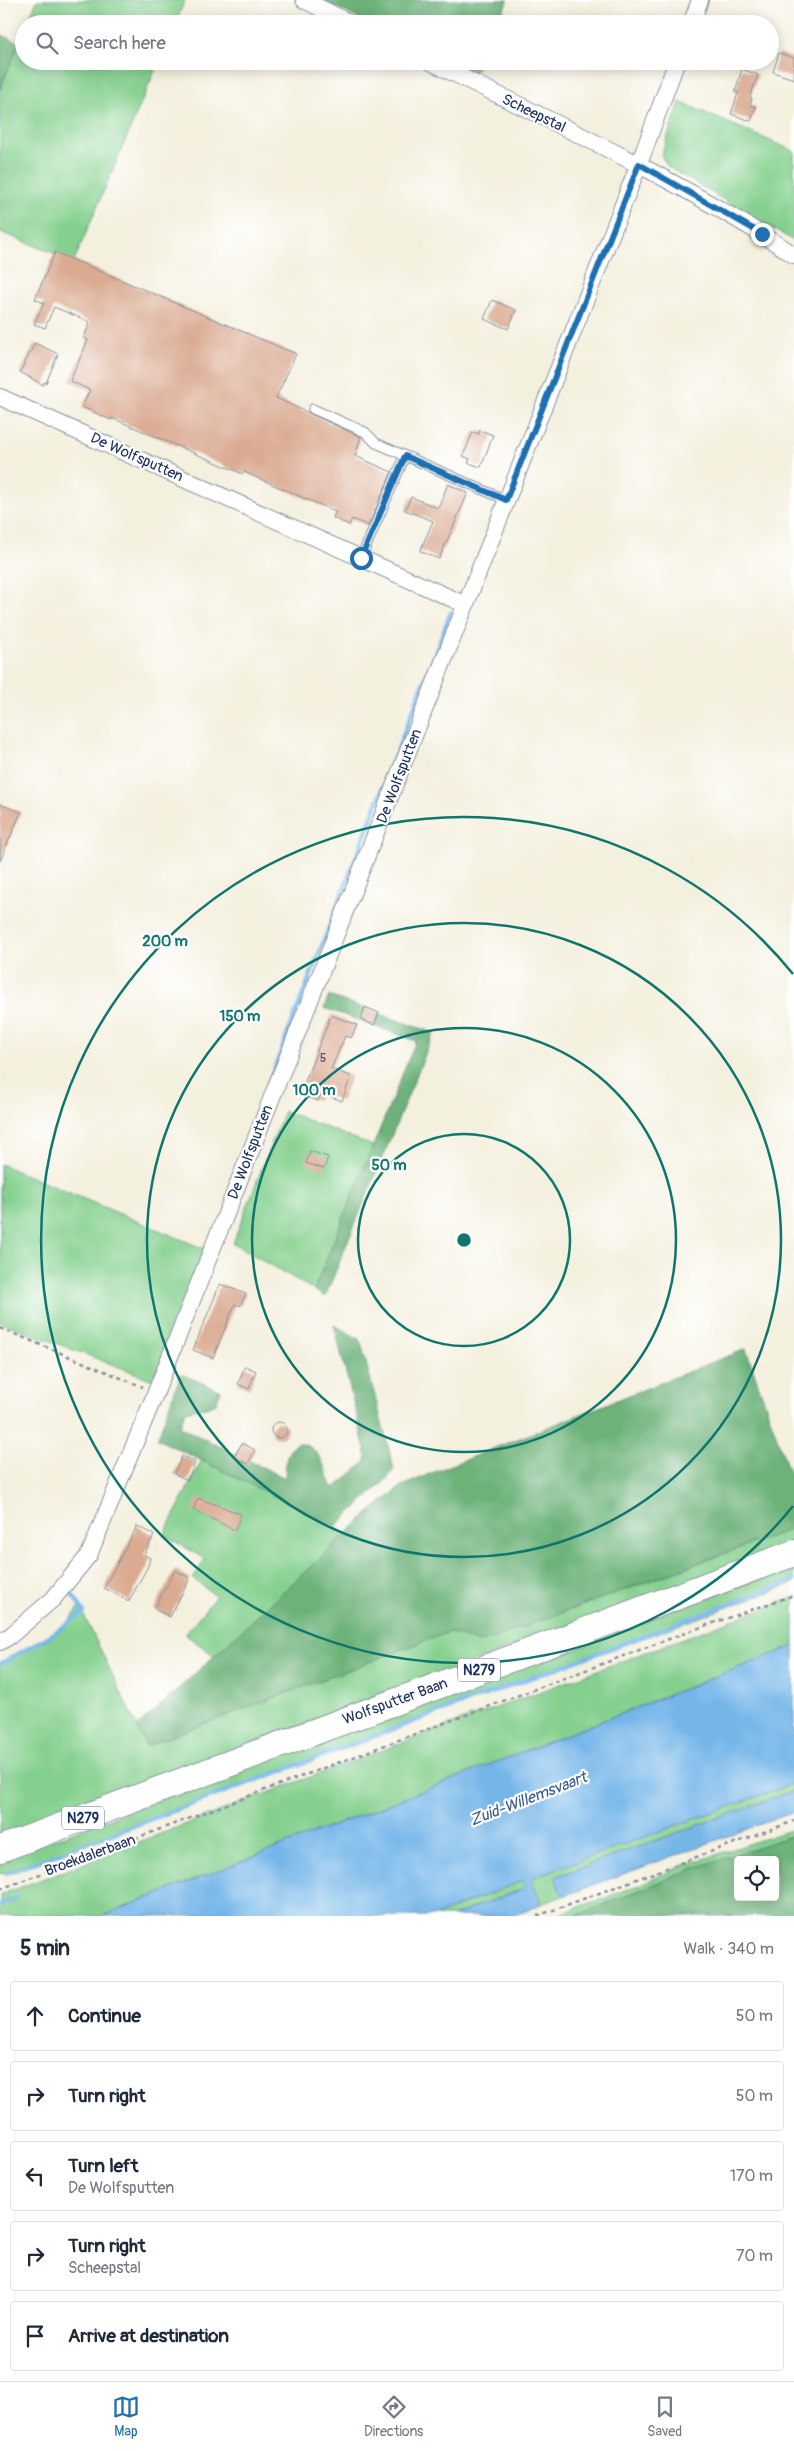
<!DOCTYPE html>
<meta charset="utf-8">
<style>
:root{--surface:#fff;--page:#f6f6f7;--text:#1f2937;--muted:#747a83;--line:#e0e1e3;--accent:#1f6fb2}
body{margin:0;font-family:Pangolin,sans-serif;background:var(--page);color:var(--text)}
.controls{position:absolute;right:15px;bottom:15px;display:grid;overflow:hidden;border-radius:5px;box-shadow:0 2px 12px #0003}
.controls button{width:45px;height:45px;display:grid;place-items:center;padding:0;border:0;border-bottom:1px solid var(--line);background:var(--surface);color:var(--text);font:25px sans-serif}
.stop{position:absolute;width:15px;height:15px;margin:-11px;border:4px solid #1f6fb2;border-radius:50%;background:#fff}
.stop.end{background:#1f6fb2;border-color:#fff;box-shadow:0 1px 5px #0008}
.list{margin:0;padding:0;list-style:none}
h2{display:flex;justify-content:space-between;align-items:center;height:65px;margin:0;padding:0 20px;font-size:21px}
h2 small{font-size:16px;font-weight:400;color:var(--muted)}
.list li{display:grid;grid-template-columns:32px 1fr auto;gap:15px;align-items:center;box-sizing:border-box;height:70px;margin:0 10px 10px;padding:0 10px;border:1px solid var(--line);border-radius:5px}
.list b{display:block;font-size:19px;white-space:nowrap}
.list p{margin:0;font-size:16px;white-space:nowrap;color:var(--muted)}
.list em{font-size:16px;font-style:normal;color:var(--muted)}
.icon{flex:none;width:28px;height:28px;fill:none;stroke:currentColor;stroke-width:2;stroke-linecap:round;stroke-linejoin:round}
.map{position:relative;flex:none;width:794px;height:1916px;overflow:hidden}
.search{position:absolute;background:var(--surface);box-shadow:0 2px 12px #0003;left:15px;right:15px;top:15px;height:55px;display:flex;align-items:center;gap:12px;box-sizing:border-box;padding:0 18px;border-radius:28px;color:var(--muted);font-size:19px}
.sheet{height:465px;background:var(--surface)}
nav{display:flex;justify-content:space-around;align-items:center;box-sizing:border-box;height:70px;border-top:1px solid var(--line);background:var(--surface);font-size:14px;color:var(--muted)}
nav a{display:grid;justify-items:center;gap:2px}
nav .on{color:var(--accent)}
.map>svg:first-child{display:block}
.green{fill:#85d08e;stroke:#508076}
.forest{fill:#6cb279;stroke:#44706c;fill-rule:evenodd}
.water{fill:#75b6e9;stroke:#4872a4}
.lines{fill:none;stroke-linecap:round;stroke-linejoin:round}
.stream{stroke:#75b6e9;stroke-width:4.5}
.building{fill:#daaa91}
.service-casing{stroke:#88909e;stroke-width:11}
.minor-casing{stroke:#88909e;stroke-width:18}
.primary-casing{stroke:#88909e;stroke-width:28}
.path{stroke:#88909e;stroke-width:2.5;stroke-dasharray:4 4;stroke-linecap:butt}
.service{stroke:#fff;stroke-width:9}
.minor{stroke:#fff;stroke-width:16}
.primary{stroke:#fff;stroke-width:26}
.route{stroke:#1f6fb2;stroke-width:6}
.ring{fill:none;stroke:#0f766e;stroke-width:2.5}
.labels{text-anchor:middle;stroke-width:4.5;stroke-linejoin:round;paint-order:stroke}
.number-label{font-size:12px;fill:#4b4e6b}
.shield{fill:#fff;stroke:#5f6d8e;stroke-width:1}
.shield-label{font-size:14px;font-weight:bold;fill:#1b2f5e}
.street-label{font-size:15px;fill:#1b2f5e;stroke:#fff}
.water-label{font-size:16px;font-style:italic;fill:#3a5e8f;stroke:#fff}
.centre{fill:#0f766e;stroke:#fff;stroke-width:2.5}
.ring-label{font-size:15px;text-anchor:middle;font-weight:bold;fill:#0f766e;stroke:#fff;stroke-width:4.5;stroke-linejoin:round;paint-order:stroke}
</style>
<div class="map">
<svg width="794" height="1916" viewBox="0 0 794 1916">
<rect width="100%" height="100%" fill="#fff"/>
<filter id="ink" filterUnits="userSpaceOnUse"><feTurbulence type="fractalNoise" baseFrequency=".02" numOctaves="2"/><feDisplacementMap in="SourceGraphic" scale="10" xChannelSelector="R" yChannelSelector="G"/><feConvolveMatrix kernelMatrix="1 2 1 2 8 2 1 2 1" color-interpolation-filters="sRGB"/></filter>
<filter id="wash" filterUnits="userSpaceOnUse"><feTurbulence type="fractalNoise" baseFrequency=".0096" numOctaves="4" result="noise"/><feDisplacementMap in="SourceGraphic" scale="20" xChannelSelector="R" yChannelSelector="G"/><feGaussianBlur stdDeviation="1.12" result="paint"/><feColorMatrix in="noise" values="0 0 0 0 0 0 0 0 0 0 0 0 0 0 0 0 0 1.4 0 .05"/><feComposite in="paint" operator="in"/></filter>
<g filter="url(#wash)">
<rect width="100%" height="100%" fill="#f4f0de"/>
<g class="green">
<path d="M37,0H185L175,24H27Z"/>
<path d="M24,32V61H159L74,261L0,232V89Z"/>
<path d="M680,102L794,151V241L668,167L661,155Z"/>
<path d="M284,1111L373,1146L314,1290L233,1243Z"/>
<path d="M0,1164L207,1250L156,1381L0,1322Z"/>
<path d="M202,1460L336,1526L346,1535L215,1656L185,1634L216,1596L193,1579L205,1559L164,1535Z"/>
<path d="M794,1528V1544L0,1836V1664C29,1647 60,1636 80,1607L146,1745L449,1632L479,1643Z"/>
<path d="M794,1565V1583L286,1768L0,1874V1859Z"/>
<path d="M794,1597V1646L102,1916H0V1895L286,1786Z"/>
<path d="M794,1783V1791L555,1877L560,1891L566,1895L539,1905L540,1900L530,1878Z"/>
<path d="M794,1829V1835L695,1868L576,1916H555L637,1886L682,1866Z"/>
<path d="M522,1881L525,1883V1888L453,1916H434Z"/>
</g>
<g class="forest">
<path d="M321,0H508L497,24H370Z"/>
<path d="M0,34L19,43L0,89Z"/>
<path d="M447,61H480L474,74Z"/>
<path d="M329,996L434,1033L325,1297L314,1290L416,1041L324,1008Z"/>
<path d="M334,1325L358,1338L361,1343L394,1469L388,1478L336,1526L157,1439L181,1374L221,1391L215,1405L185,1411L180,1427L285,1478C286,1465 284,1451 298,1443C321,1446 324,1469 333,1487H336L365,1462L367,1457Z"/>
<path d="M746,1349L794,1486V1528L479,1643L449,1632L146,1746L137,1727L370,1512L401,1487L429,1474Z"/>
<path d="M794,1835V1916H576L695,1868ZM738,1860H775V1897H738Z"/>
</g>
<g class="water">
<path d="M794,1646V1783L531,1878L540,1900L539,1905L514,1916H453L525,1888V1883L522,1881L434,1916H102Z"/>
<path d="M794,1791V1812L566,1895L560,1891L555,1877Z"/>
</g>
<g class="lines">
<g class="stream">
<path d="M253,1124L451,612"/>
<path d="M0,1664L50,1636L84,1612L67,1587"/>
<path d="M7,1873L794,1580"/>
<path d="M0,1905L17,1898"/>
</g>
</g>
<g id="blocks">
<g class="building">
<path d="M779,53L794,58V79L773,72Z"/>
<path d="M742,69L758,75L750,97L752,98L750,105L756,107L751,121L731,114L738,93L735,92Z"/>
<path d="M55,252L296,354L276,398L361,437L355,456L392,472L368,526L352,519L349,525L333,518L336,512L244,472L243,474L112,418L111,420L82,407L90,390L70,381L88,340L84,338L90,322L54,307L45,328L34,324L44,303L35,299Z"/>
<path d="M492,300L516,310L508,329L484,319Z"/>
<path d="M35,343L58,354L46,383L44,382L43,385L20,372Z"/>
<path d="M480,430L493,435L481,467L468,463L470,459L463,456L473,432L479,434Z"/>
<path d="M448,484L468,493L439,559L420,551L433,521L405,510L411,497L438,508Z"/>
<path d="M0,804L21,812L0,861Z"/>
<path d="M365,1007L379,1013L374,1025L361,1020Z"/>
<path d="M331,1015L357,1025L351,1038L345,1036L331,1069L351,1076L342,1101L321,1093L318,1101L300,1094Z"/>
<path d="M310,1151L328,1157L324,1169L306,1163Z"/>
<path d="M220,1284L246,1294L240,1306L235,1304L213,1358L193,1350Z"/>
<path d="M245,1366L256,1371L249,1389L238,1384Z"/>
<circle cx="279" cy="1430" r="8"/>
<path d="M242,1443L255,1450L248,1464L234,1457Z"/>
<path d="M182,1456L195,1462L188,1480L174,1474Z"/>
<path d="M198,1498L241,1514L235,1530L193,1510Z"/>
<path d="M137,1526L154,1535L144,1555L150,1558L148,1566L129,1601L104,1588Z"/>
<path d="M175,1570L190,1578L170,1617L154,1609Z"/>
</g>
</g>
</g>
<g filter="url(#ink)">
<use href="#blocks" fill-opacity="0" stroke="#88909e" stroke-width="1"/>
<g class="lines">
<g class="service-casing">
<g id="service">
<path d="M313,409L365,432L376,443L506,500"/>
<path d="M361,558L405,456"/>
</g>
</g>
<g class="minor-casing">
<g id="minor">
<path d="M304,0L352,24"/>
<path d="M691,24L700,0"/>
<path d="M429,61C552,122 679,179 794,255"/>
<path d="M0,397L466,605"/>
<path d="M0,1642L10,1636L53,1599L89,1555L156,1392L639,164L677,61"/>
</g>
</g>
<g class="primary-casing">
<path id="primary" d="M0,1849L794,1553"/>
</g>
<g class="path">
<path d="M0,1328L143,1387"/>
<path d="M0,1889L693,1630L794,1595"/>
<path d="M537,1916L794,1821"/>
</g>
<use href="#service" class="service"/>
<use href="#minor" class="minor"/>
<use href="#primary" class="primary"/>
</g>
</g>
<g class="lines" filter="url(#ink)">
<path class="route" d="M361,558L405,456L506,500L639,164L762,234"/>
</g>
<g class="ring">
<circle cx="464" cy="1240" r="106"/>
<circle cx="464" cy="1240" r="212"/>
<circle cx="464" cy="1240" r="317"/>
<path d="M793 1506A423 423 0 1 1 793 974"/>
</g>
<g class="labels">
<g class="number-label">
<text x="323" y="1062">5</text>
</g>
<g class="shield">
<rect x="458" y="1658.5" width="42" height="23" rx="4"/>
<rect x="62" y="1806.5" width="42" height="23" rx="4"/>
</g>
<g class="shield-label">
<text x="479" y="1675">N279</text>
<text x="83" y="1823">N279</text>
</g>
<g class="street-label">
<text transform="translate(534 113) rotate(26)" y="5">Scheepstal</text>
<text transform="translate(137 457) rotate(24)" y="5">De Wolfsputten</text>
<text transform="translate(399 776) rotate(-69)" y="5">De Wolfsputten</text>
<text transform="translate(250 1152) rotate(-69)" y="5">De Wolfsputten</text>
<text transform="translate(395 1701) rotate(-20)" y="5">Wolfsputter Baan</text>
<text transform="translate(90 1855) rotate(-20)" y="5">Broekdalerbaan</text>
</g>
<g class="water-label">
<text transform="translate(528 1798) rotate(-21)" y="6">Zuid-Willemsvaart</text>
</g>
</g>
<circle cx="464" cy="1240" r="8" class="centre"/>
<g class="ring-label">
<text x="165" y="946">200 m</text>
<text x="240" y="1021">150 m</text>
<text x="314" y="1095">100 m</text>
<text x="389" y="1170">50 m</text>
</g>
</svg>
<div class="controls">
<button><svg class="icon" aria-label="locate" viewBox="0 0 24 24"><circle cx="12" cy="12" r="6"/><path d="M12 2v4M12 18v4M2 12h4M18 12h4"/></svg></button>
</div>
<div class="stop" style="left:361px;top:558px"></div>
<div class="stop end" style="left:762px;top:234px"></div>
<div class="search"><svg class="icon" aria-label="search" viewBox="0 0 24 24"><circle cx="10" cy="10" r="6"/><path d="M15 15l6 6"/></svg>Search here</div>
</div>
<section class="sheet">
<h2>5 min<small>Walk · 340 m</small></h2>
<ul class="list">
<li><svg class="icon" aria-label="ahead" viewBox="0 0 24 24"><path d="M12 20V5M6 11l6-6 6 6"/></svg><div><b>Continue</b></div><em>50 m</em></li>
<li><svg class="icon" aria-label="right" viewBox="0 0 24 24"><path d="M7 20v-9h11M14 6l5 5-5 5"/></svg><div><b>Turn right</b></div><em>50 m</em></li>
<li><svg class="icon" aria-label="left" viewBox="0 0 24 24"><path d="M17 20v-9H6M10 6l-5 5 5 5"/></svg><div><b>Turn left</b><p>De Wolfsputten</p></div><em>170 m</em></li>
<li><svg class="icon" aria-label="right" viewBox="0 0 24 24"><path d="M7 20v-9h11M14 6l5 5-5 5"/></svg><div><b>Turn right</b><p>Scheepstal</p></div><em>70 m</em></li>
<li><svg class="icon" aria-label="arrive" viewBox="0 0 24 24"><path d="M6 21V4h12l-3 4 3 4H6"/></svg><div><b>Arrive at destination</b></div></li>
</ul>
</section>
<nav>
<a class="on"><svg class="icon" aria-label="map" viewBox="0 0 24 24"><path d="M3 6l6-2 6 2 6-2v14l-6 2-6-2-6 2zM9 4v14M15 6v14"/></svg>Map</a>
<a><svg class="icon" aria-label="directions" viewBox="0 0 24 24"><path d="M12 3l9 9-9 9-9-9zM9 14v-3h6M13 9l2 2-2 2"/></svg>Directions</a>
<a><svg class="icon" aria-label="saved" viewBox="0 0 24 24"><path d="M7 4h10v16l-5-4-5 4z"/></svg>Saved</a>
</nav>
